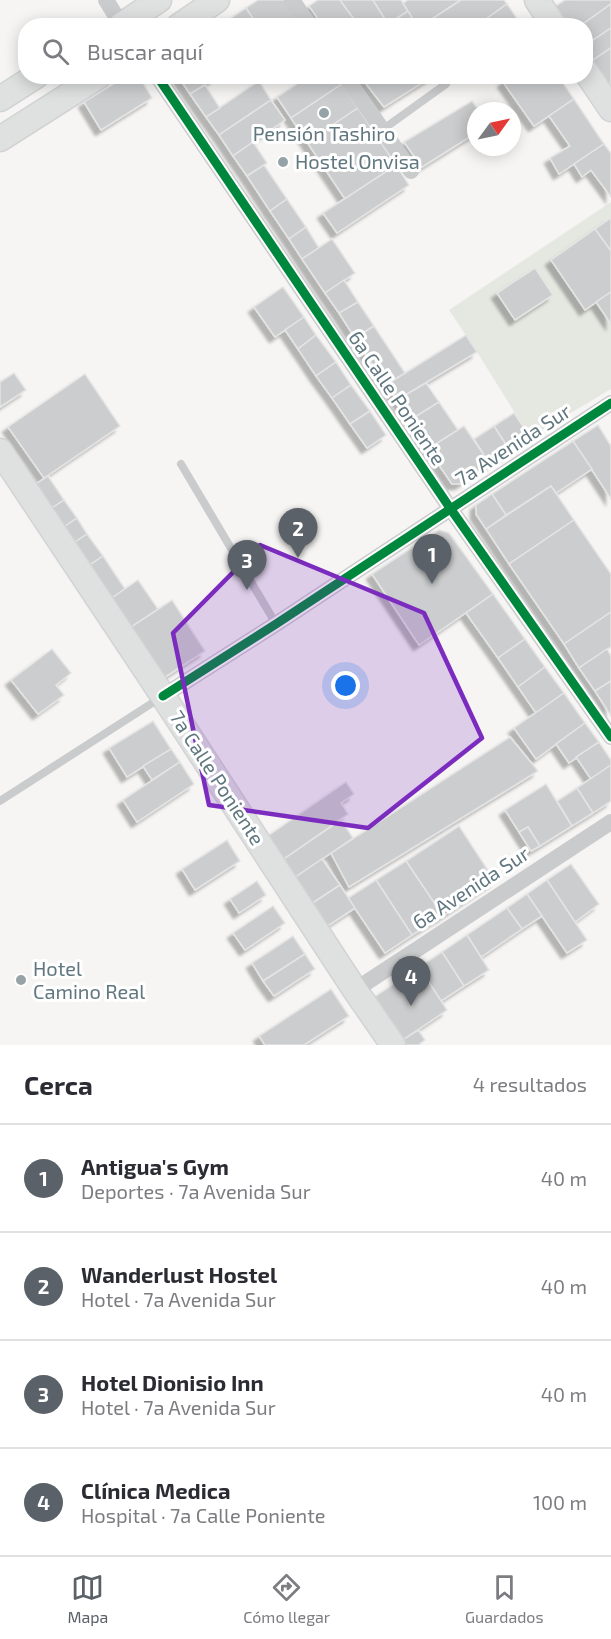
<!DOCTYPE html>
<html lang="es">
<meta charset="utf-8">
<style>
:root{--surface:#fff;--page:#f2f2f3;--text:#2b2b33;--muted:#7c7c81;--line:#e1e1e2;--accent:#5b6168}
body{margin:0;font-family:"Exo 2",sans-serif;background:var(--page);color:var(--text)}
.compass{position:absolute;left:467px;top:102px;width:54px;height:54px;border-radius:50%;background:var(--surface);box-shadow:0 3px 15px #0003;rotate:57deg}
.you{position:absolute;left:346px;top:686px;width:21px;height:21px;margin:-15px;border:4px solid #fff;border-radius:50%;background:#1a73e8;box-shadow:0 0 0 9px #1a73e833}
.badge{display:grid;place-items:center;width:39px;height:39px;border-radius:50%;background:var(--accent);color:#fff;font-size:20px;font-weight:700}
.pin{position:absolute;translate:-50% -50px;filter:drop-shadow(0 2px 3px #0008)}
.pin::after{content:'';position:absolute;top:32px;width:21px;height:18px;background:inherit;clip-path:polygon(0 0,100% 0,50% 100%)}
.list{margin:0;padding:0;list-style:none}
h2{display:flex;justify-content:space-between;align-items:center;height:78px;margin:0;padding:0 24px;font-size:26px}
h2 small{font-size:20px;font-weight:400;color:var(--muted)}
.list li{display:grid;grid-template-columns:39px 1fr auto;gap:18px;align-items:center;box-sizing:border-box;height:108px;padding:0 24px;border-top:2px solid var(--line)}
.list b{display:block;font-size:22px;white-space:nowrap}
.list p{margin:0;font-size:20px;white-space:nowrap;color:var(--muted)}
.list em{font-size:20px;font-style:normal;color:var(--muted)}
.icon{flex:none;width:33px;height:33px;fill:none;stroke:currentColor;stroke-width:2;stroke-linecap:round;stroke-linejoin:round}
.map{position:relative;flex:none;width:611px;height:1045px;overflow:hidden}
.search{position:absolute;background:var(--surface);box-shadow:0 3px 15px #0003;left:18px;right:18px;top:18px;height:66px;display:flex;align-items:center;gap:15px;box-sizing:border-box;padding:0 21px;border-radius:24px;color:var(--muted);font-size:22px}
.sheet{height:510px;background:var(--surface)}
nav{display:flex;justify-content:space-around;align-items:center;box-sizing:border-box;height:84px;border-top:2px solid var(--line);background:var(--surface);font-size:16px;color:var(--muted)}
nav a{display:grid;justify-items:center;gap:3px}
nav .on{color:var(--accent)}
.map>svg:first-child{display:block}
.green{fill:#e5e7e1}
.building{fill:#cccdce;stroke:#e5e4e4;stroke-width:1.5;filter:url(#shadow)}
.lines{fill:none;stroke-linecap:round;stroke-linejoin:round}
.secondary-casing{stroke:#d2d3d4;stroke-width:27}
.lane{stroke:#cacbcc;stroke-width:8}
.street{stroke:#cacbcc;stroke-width:16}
.secondary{stroke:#dfe0e0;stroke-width:24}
.cycleway-casing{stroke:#fff;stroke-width:13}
.cycleway{stroke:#00873e;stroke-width:9}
.marked{fill:#7b2cbf;fill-opacity:0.2;stroke:#7b2cbf;stroke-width:4.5;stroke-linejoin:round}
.poi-dot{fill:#95a3a8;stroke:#fff;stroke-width:2}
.labels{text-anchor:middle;stroke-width:6;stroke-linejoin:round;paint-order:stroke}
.poi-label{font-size:20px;fill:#61777f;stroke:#fff;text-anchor:start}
.street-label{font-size:20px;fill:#61777f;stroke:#fff}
</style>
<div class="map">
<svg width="611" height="1045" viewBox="0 0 611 1045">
<defs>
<filter id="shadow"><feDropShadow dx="-5.5" dy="5.5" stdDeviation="1.5" flood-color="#0004"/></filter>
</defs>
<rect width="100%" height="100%" fill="#f6f5f4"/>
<path class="green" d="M611,202V389L530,437L477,352L449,310Z"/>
<g class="building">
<path d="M258,0H285L302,26H258L246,8Z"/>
<path d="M318,0H340L359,26H323L309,6Z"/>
<path d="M340,0H373L388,24L385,26H359Z"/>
<path d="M373,0H401L408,11L388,24Z"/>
<path d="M408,0H461L421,26H417L403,3Z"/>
<path d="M461,0H504L507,4L476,26H421Z"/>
<path d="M565,0H611V4L580,26H560L549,10Z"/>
<path d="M507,4L522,26H476Z"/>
<path d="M611,4V28L586,45V26H580Z"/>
<path d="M246,8L258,26H222L221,25Z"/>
<path d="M408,11L417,26H385L388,24Z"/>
<path d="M611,28V48L587,64L586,62V45Z"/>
<path d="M611,48V92L587,64Z"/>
<path d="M126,76H139L152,98L101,130L84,102Z"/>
<path d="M178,76H214L215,78L190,94Z"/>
<path d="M309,76H337L342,84L291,118L277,97Z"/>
<path d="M360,76H433L384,107Z"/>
<path d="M510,76H558L574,99L534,126L503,82Z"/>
<path d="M259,81L271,100L219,135L206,117Z"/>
<path d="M342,84L358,108L307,142L291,118Z"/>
<path d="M205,85L220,108L206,117L190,94Z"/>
<path d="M574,99L604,144L559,174L550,158L570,146L549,116Z"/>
<path d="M271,100L285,120L233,156L219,135Z"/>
<path d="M472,101L479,111H476V133L422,167L404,142Z"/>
<path d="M358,108L396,165L345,199L307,142Z"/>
<path d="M253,142L267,163L247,176L233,156Z"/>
<path d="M604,144L611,153V197L591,170L582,177L574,164Z"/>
<path d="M264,165L287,199L270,211L247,176Z"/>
<path d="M396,165L409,185L337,233L323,213Z"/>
<path d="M287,199L306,227L289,239L270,211Z"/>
<path d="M611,218V251L595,229Z"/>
<path d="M306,227L319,248L302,259L289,239Z"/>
<path d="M595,229L611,251V292L585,310L551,260Z"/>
<path d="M332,239L355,273L325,293L302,259Z"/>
<path d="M535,268L553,295L515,320L497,293Z"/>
<path d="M344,280L358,302L339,313L325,293Z"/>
<path d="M283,287L304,317L275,337L254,307Z"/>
<path d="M611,292V324L596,302Z"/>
<path d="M358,302L374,326L355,338L339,313Z"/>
<path d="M304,317L316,335L298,349L285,330Z"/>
<path d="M374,326L405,373L386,385L355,338Z"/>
<path d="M316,335L336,362L316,376L298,349Z"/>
<path d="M466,335L477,352L397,400L386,385Z"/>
<path d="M336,362L351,385L332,398L316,376Z"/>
<path d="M14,373L26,390L0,407V382Z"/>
<path d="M85,374L120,426L44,478L8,427Z"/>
<path d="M426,383L439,402L410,420L397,400Z"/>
<path d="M351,385L370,411L350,424L332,398Z"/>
<path d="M439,402L458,430L428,449L410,420Z"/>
<path d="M370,411L386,435L367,448L350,424Z"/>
<path d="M514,413L530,437L510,451L494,426Z"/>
<path d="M598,425L611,446V499L573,441Z"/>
<path d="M464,426L490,464L460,484H452L428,449Z"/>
<path d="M494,426L510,451L490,464L474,439Z"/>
<path d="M573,441L592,469L556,493L551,486L506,515L492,494Z"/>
<path d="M48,476L64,500L43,514L27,490Z"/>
<path d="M551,486L574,520L509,564L486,529Z"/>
<path d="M492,494L506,515L486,529L476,514V505Z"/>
<path d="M64,500L77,518L55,533L43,514Z"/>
<path d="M77,518L87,534L66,548L55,533Z"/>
<path d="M574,520L611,574V612L564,644L509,564Z"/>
<path d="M439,530L449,533L493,594L419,645L372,574Z"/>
<path d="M87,534L103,556L81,571L66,548Z"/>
<path d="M103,556L125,589L103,604L81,571Z"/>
<path d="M138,580L158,609L122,633L103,604Z"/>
<path d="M493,594L525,639L498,658L466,613Z"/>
<path d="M172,600L205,651L156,683L122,633Z"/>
<path d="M611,612V647L579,668L564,644Z"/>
<path d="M525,639L545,667L518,687L498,658Z"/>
<path d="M52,649L71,673L56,685L64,695L38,714L11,680Z"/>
<path d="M607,649L611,656V681L595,691L579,668Z"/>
<path d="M545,667L564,693L536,713L518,687Z"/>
<path d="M611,681V716L595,691Z"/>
<path d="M564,693L585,723L536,759L514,728Z"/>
<path d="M153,721L171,749L127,777L109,748Z"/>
<path d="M585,723L599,742L569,763L556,744Z"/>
<path d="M510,737L538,771L349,887L331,853Z"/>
<path d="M599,742L611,760V765L591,779L576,757Z"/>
<path d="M171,749L180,762L152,780L143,766Z"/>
<path d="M180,762L194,784L137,822L123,800Z"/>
<path d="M611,765V801L593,813L577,788Z"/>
<path d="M346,782L354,794L341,803L348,814L281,861L265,838Z"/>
<path d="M546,784L572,826L540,846L528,827L519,832L505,810Z"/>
<path d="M577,788L593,813L572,826L557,801Z"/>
<path d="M341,820L353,838L294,878L281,861Z"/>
<path d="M459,826L495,881L443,916L406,861Z"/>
<path d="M528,827L540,846L531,851L519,832Z"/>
<path d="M227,840L240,861L195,890L182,869Z"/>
<path d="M322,859L340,885L311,904L294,878Z"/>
<path d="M406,861L443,916L412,935L376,880Z"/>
<path d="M571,864L599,904L575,922L547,880Z"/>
<path d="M376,880L412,935L385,953L348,898Z"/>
<path d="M547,880L587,940L567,953L527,894Z"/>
<path d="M257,881L266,895L239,913L230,899Z"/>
<path d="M340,885L355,908L326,927L311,904Z"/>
<path d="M527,894L542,916L522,929L507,908Z"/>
<path d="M273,906L285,923L245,950L233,933Z"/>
<path d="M507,908L522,929L481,957L467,935Z"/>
<path d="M467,935L489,970L464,986L442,952Z"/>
<path d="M293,936L305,954L263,981L252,963Z"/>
<path d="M442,952L464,986L441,1001L419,967Z"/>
<path d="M305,954L315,969L274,996L263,981Z"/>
<path d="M419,967L447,1010L401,1041L373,998Z"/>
<path d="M331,989L349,1016L304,1045H265L259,1036Z"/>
<path d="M418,1030L425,1040L418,1045H404L401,1041Z"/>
</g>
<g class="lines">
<g class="secondary-casing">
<g id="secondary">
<path d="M537,0L554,26"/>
<path d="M120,26L159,0"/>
<path d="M179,26L217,0"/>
<path d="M586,72L611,109"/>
<path d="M0,99L36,76"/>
<path d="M0,139L99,76"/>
<path d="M0,451L163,696L355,990L393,1045"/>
</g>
</g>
<g class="lane">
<path d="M382,130L446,84"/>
<path d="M181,464L276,624"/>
<path d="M0,801L160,698"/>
</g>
<g class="street">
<path d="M106,0L122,26"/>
<path d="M292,0L310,26"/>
<path d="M157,76L450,508L611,737"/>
<path d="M345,76L411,171"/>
<path d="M163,696L276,624L611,403"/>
<path d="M355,990L611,822"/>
</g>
<use href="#secondary" class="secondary"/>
<g class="cycleway-casing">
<g id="cycleway">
<path d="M157,76L450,508L611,737"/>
<path d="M163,696L276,624L611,403"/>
</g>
</g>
<use href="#cycleway" class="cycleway"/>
</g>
<path class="marked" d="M260,545L424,613L482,738L368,828L209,805L173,633Z"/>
<g class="poi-dot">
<circle cx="324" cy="113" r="6"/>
<circle cx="283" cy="162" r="6"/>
<circle cx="21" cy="980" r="6"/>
</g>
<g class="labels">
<g class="poi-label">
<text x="324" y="141" text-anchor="middle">Pensión Tashiro</text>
<text x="295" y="169">Hostel Onvisa</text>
<text x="33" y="976">Hotel<tspan x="33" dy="23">Camino Real</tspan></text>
</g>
<g class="street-label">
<text transform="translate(397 398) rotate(56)" y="7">6a Calle Poniente</text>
<text transform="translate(513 445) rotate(-33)" y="7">7a Avenida Sur</text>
<text transform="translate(217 778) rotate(57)" y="7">7a Calle Poniente</text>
<text transform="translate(471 888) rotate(-33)" y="7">6a Avenida Sur</text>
</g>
</g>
</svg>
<svg class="compass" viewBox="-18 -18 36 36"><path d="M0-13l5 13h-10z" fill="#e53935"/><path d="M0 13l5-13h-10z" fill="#7c7c81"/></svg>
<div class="you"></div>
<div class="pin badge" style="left:432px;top:584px">1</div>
<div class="pin badge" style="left:298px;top:558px">2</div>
<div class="pin badge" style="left:247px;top:590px">3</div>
<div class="pin badge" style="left:411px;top:1006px">4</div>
<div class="search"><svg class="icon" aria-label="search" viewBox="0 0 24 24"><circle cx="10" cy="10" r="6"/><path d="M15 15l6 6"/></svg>Buscar aquí</div>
</div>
<section class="sheet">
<h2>Cerca<small>4 resultados</small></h2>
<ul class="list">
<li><span class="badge">1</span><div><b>Antigua's Gym</b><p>Deportes · 7a Avenida Sur</p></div><em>40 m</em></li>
<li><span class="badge">2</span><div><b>Wanderlust Hostel</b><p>Hotel · 7a Avenida Sur</p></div><em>40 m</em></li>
<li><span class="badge">3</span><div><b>Hotel Dionisio Inn</b><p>Hotel · 7a Avenida Sur</p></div><em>40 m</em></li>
<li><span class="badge">4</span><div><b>Clínica Medica</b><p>Hospital · 7a Calle Poniente</p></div><em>100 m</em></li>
</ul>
</section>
<nav>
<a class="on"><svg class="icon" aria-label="map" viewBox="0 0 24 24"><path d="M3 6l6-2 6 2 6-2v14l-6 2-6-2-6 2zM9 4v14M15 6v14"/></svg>Mapa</a>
<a><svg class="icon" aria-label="directions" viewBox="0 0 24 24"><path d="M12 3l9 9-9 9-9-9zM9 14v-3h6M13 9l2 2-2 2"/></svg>Cómo llegar</a>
<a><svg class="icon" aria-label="saved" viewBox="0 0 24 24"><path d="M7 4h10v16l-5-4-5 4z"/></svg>Guardados</a>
</nav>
